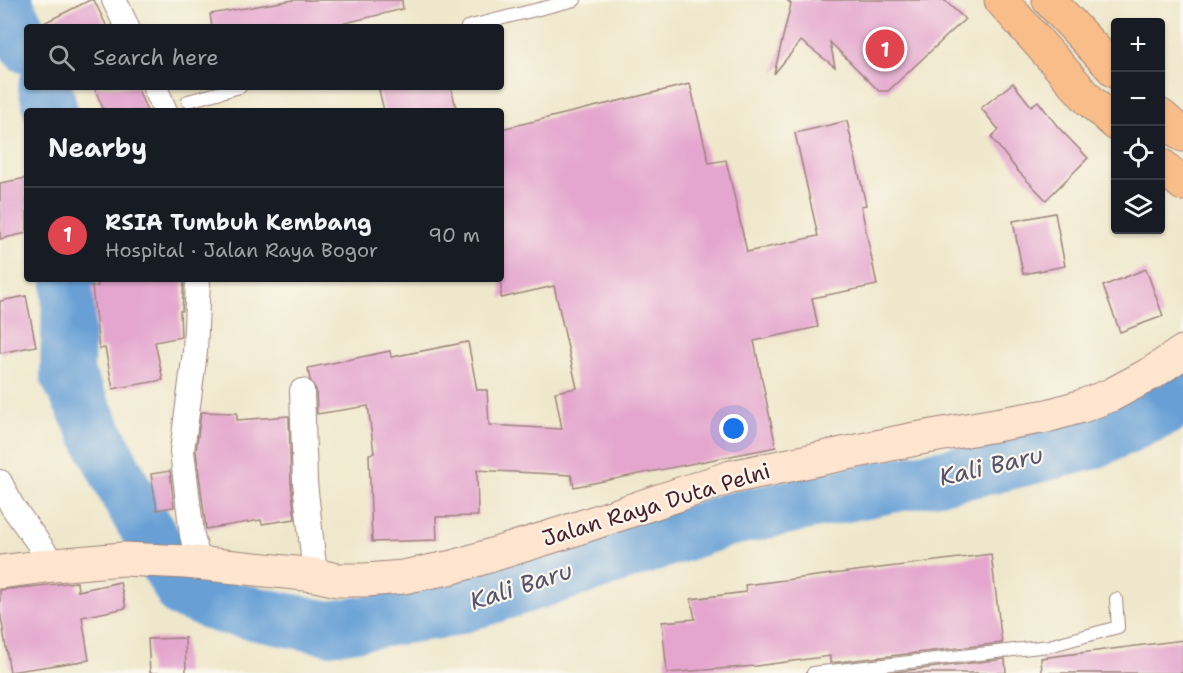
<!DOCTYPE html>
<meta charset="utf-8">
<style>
:root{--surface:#171b24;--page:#242831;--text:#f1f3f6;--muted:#9ea1a6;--line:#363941;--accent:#ea580c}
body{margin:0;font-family:"Shantell Sans",sans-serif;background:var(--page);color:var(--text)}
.controls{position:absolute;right:18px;top:18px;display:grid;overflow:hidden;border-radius:6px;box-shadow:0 2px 4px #0004}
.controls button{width:54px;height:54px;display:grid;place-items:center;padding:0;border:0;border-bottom:2px solid var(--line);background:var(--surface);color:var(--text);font:30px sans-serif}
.you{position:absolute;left:734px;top:429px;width:21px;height:21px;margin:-15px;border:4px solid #fff;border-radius:50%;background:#1a73e8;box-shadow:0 0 0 9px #1a73e833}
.badge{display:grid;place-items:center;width:39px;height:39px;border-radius:50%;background:var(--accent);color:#fff;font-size:20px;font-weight:700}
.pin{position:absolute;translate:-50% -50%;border:3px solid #fff;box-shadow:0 2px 6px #0006}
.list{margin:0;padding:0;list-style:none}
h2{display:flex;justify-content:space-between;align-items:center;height:78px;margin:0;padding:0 24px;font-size:26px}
h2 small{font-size:20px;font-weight:400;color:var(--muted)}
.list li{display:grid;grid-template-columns:39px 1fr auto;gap:18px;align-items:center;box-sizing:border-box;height:96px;padding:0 24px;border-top:2px solid var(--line)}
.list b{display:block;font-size:22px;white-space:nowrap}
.list p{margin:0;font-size:20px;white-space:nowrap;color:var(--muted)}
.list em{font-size:20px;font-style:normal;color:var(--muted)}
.icon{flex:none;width:33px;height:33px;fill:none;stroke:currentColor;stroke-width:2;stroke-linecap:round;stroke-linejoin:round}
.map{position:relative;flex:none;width:1183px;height:673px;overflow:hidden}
.search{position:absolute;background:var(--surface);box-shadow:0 2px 4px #0004;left:24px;top:24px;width:480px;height:66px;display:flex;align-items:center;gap:15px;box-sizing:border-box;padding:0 21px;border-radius:6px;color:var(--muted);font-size:22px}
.panel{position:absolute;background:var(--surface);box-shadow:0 2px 4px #0004;left:24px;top:108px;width:480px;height:174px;border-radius:6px}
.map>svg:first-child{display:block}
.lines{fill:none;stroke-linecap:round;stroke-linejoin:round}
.river{stroke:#68a0d6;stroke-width:54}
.building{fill:#e4a6ce}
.service-casing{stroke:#9c837b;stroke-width:14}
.minor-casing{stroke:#9c837b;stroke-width:26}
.secondary-casing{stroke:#9c837b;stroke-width:35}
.trunk-casing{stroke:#9c837b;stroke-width:35}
.service{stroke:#fff;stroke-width:12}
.minor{stroke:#fff;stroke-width:24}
.secondary{stroke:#fde5d0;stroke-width:33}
.trunk{stroke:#f9bd89;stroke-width:33}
.labels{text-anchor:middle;stroke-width:4.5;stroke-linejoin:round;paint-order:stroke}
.street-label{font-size:22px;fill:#4a1f2b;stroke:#fbf7ec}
.water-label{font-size:24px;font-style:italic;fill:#56536f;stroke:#fbf7ec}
</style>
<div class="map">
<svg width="1183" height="673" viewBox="0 0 1183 673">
<rect width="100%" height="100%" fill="#fbf7ec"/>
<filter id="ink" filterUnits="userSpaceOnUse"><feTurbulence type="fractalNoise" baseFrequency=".0167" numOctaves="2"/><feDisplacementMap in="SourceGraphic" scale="12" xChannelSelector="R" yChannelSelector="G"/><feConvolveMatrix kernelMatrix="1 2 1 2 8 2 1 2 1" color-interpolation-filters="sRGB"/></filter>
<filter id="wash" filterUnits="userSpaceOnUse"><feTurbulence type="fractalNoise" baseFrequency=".008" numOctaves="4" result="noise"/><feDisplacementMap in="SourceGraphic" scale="24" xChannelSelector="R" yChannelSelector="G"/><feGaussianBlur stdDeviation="1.35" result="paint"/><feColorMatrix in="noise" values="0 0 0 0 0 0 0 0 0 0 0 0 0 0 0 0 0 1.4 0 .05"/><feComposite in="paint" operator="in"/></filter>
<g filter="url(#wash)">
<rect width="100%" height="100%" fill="#efe7cb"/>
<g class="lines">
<g class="river">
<path d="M4,0L27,47"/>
<path d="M45,87L51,111"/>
<path d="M69,279L67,375L128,496L183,592L222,607L329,628L446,611L583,568L727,520L875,489L992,467L1091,443L1161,411L1183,398"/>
</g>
</g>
<g id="blocks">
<g class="building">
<path d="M90,0H94L107,27H36Z"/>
<path d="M293,0H402L403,9L329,27H212L210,14Z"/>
<path d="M787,0H944L965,19L888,91H879L830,42L835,67L801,41L774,74L791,4Z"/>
<path d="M1013,83L1031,106L1038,101L1058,127L1088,158L1046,200L1017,170L991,137L999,130L981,108Z"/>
<path d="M690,84L709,163L726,160L747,252L818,236L795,133L847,121L866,205L861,206L877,285L812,298L818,327L754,341L776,447L574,487L571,475L477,470L478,516L436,517L437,540L372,542L369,454L374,453L368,406L317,414L316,390L310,380L308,368L390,351L391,357L468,342L477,390H487L489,425L562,429L555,392L577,388L554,286L501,298V129Z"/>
<path d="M94,87H137L147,111H104Z"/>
<path d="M393,87H451L457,111H384L379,90Z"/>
<path d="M27,178V233L0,239V183Z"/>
<path d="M1055,213L1065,266L1023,274L1013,221Z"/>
<path d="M1146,269L1163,316L1120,332L1103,286Z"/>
<path d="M97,279H184L182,311H180L181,337L155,342L163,380L113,389L105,348L99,349L92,286H98Z"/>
<path d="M26,296L36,346L0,353V301Z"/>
<path d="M201,412L237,413V420L289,416L291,483L295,519L262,524L261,520L206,529L196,451Z"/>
<path d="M170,471L174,507L157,510L151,474Z"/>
<path d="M991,554L1002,643L830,663V656L756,666L667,673L662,622L695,619L691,599L746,592L745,585Z"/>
<path d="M77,582L78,591L120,582L126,608L82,617L89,660L10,672L0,611V590Z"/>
<path d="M185,638L186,673H150L148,639Z"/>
<path d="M1183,640V673H1042L1041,658Z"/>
<path d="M1005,659L1006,673H886Z"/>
</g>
</g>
</g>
<g filter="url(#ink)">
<use href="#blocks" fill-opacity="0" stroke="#9c837b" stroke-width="1.5"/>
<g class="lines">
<g class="service-casing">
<g id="service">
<path d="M467,27L575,0"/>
<path d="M188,101L240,87"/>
<path d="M813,673L1049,646L1118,627L1116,599"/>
</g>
</g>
<g class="minor-casing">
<g id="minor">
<path d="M114,0L127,27"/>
<path d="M155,87L165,111"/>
<path d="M198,279L195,352L182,451L192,535L199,564"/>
<path d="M302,391L305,482L315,575"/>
<path d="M0,482L12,506L54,565"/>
</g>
</g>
<g class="secondary-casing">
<path id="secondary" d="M0,572L54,565L123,559L186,562L315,575L337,580H366L403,577L453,567L563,533L731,477L915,439L1047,416L1082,406L1111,395L1152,373L1183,352"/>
</g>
<g class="trunk-casing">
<g id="trunk">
<path d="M1001,0L1089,100L1116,124"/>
<path d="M1049,0L1116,72"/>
<path d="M1160,115L1183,135"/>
<path d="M1160,164L1183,184"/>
</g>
</g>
<use href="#service" class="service"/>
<use href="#minor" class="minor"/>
<use href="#secondary" class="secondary"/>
<use href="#trunk" class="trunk"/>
</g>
</g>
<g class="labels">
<g class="street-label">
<text transform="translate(656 504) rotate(-17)" y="8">Jalan Raya Duta Pelni</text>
</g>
<g class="water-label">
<text transform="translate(991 466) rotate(-13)" y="8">Kali Baru</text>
<text transform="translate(521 586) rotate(-18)" y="8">Kali Baru</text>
</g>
</g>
</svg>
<div class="controls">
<button>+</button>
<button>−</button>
<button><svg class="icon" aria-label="locate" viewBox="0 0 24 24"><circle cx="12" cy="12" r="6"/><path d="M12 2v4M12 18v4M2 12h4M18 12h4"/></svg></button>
<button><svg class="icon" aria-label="layers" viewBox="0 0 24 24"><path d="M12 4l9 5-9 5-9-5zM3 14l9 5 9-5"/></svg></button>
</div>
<div class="you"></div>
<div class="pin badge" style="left:885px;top:49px;background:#e0444e">1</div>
<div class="search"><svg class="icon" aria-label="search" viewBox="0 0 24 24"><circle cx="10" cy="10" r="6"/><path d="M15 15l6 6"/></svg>Search here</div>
<section class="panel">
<h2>Nearby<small></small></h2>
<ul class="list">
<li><span class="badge" style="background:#e0444e">1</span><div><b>RSIA Tumbuh Kembang</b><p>Hospital · Jalan Raya Bogor</p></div><em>90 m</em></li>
</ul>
</section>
</div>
